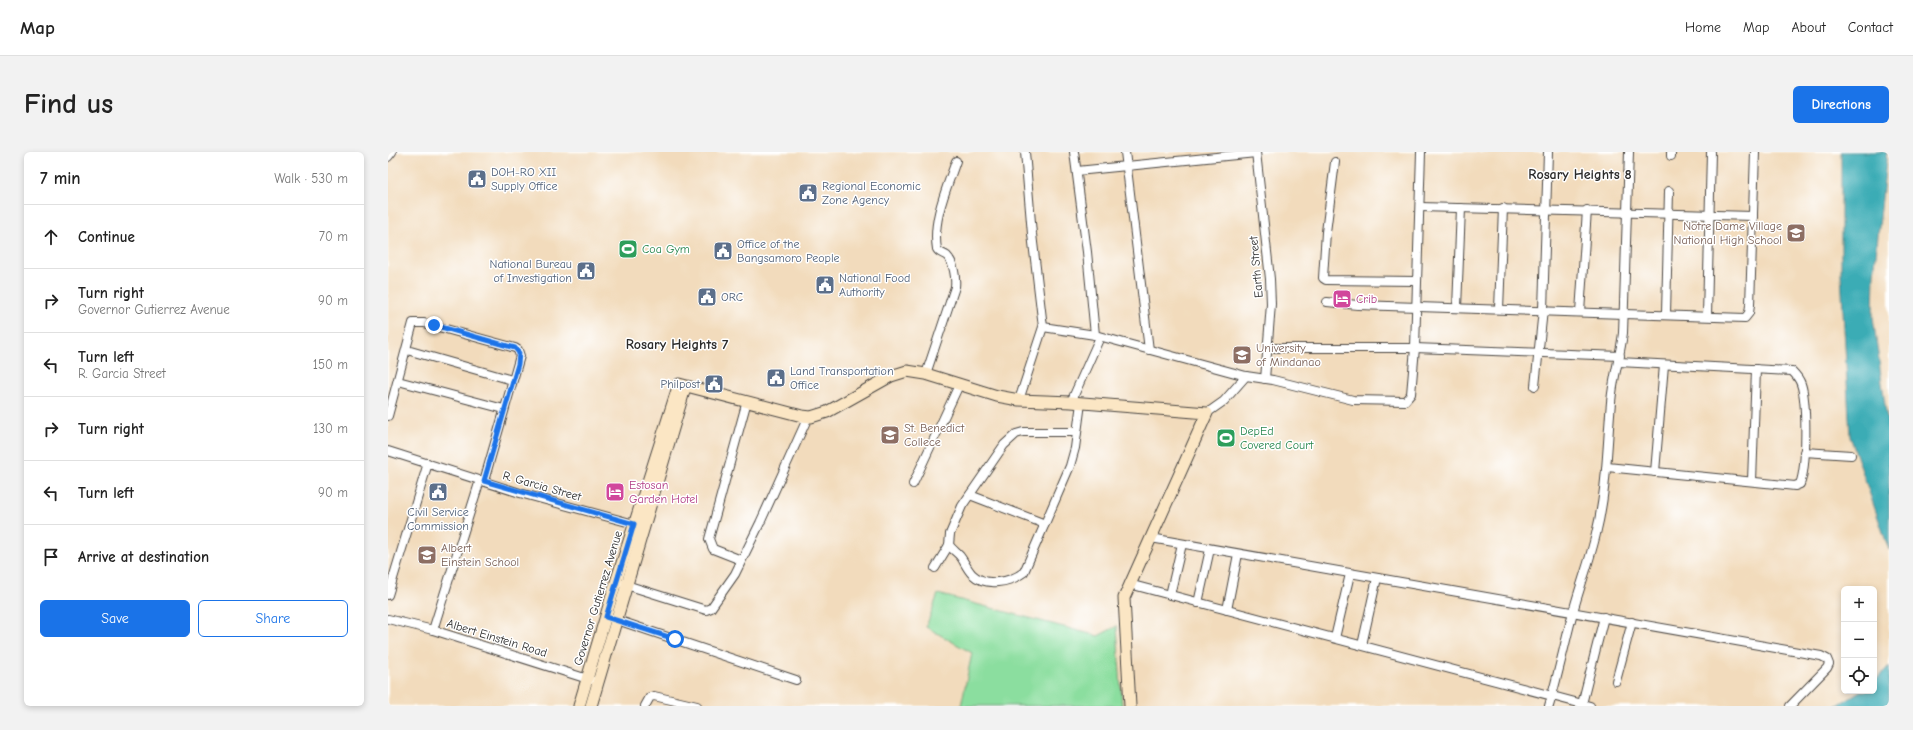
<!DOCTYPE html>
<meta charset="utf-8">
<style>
:root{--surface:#fff;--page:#f2f2f2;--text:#222;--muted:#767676;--line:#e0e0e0;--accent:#1a73e8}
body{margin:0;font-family:"Comic Neue",sans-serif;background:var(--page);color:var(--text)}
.controls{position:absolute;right:12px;bottom:12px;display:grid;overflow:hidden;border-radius:6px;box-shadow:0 2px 6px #0003}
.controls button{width:36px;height:36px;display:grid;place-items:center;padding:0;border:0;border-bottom:1px solid var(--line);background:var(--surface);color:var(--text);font:20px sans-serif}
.stop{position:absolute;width:12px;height:12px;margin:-9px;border:3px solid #1a73e8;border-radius:50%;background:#fff}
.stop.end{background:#1a73e8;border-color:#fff;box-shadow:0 1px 4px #0008}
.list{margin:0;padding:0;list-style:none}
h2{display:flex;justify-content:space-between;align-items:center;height:52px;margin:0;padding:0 16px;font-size:17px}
h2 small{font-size:13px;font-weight:400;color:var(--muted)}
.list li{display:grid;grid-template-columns:26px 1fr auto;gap:12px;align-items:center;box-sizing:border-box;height:64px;padding:0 16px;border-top:1px solid var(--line)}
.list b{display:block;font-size:15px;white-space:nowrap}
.list p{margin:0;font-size:13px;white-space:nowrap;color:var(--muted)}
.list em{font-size:13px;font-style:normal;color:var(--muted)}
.actions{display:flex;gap:8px;padding:12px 16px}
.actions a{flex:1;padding:9px 0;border:1px solid var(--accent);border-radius:6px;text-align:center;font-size:14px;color:var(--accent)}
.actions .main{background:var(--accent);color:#fff}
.icon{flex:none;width:22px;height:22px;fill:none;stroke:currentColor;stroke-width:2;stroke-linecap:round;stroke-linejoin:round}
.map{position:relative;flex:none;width:1501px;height:554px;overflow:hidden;border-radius:6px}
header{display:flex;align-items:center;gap:24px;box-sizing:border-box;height:56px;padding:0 20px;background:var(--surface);border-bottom:1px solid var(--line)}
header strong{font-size:19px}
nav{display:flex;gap:22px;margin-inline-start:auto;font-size:14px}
.intro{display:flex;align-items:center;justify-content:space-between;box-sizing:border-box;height:96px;padding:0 24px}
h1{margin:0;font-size:28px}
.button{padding:10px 18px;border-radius:6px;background:var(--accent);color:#fff;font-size:14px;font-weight:700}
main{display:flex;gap:24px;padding:0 24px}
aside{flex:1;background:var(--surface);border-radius:6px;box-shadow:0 2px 6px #0003}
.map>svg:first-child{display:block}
.green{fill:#8bde9f;stroke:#5b8465}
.water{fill:#3bacb5;stroke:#336c70}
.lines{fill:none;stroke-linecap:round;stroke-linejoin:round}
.street-casing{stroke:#494541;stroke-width:10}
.secondary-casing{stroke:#494541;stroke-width:13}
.street{stroke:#fff;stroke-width:8}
.secondary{stroke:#fbe6c4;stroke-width:11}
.route{stroke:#1a73e8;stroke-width:5}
.labels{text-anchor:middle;stroke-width:3;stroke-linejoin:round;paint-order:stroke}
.service-label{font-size:12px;fill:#4e5e75;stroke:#fff;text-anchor:start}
.education-label{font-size:12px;fill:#785e54;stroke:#fff;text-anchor:start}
.leisure-label{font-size:12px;fill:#27864d;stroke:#fff;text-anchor:start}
.street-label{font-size:12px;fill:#2b2b2b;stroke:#fff}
.hotel-label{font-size:12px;fill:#b23c85;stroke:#fff;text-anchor:start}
.quarter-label{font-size:14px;font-weight:bold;fill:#2b2b2b;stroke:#fff}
</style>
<header>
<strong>Map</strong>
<nav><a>Home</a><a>Map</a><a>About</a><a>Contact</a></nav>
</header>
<div class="intro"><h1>Find us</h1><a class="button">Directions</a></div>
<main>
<aside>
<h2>7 min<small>Walk · 530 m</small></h2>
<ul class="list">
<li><svg class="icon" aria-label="ahead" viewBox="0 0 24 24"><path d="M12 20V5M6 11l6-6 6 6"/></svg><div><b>Continue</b></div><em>70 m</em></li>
<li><svg class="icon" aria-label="right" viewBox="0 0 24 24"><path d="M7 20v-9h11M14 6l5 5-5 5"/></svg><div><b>Turn right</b><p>Governor Gutierrez Avenue</p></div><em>90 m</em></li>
<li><svg class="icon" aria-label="left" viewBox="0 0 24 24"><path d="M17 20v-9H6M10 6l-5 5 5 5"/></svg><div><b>Turn left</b><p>R. Garcia Street</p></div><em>150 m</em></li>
<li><svg class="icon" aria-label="right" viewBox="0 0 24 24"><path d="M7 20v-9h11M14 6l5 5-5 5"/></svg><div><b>Turn right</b></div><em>130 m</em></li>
<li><svg class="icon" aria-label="left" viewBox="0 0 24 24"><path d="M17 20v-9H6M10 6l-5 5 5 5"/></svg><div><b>Turn left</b></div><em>90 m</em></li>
<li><svg class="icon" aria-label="arrive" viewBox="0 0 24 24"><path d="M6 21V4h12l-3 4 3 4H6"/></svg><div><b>Arrive at destination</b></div></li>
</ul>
<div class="actions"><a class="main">Save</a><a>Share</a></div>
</aside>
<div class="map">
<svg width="1501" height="554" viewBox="0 0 1501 554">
<rect width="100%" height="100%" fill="#fff"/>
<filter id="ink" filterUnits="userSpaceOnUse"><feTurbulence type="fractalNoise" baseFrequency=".025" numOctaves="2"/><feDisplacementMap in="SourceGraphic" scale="8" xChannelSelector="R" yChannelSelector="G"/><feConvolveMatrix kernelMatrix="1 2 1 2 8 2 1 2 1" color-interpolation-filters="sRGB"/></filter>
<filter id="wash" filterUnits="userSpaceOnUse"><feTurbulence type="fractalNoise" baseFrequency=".012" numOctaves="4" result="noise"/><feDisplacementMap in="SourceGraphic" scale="16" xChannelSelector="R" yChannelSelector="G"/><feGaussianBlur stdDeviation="0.9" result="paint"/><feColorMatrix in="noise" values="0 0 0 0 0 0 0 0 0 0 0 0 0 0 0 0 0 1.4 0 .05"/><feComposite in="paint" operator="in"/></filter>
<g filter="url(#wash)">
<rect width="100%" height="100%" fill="#f2dbbc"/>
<path class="green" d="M550,442L710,484L729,474L734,554H573L584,501L538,475Z"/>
<g class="water">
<path d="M1453,0H1499L1486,122L1485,165L1501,282V398L1462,284L1453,122Z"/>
<path d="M1501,514V554H1448L1472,539H1486V530Z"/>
</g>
</g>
<g filter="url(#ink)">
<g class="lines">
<g class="street-casing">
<g id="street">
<path d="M686,0L699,100L707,183"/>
<path d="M737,0L761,198"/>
<path d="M868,0L882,127L883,152L877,227"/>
<path d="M1283,4V0"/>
<path d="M0,5L4,0"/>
<path d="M947,10L938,80L935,126L938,128L1029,129"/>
<path d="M689,19L868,1"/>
<path d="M1032,55L1365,64"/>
<path d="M939,150L970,153L1357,166L1361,161L1362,153L1367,0"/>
<path d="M1069,156L1073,56"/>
<path d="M1111,157L1115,56"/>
<path d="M1192,160L1199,58"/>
<path d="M1278,162L1281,39"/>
<path d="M1319,164L1323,0"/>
<path d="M655,175L707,183L858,224L885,228L965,248L1017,249L1023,242L1027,196L1033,0"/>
<path d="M881,196H1027L1232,204"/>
<path d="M19,198L124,228"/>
<path d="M538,222L567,135C568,126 566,111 559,104C555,101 551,101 549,97C544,68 559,36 568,9"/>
<path d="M10,229L116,257"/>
<path d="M1147,234L1155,158L1160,0"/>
<path d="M631,248L655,175L644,82L637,0"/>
<path d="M683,250L712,185"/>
<path d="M819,261L836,249L858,224"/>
<path d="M0,264L25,171H36L127,196L130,198L132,204L96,329"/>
<path d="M0,299L132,341L250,373"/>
<path d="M1416,300L1463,303"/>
<path d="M1219,315L1407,334L1412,332C1419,315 1419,249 1413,232C1411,226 1408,223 1404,219L1231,210"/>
<path d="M1267,320L1276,213"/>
<path d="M1364,329L1368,217"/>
<path d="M525,332L571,233"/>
<path d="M582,343L657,372"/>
<path d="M763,386L1433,504L1439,507L1441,512L1439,516L1402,554"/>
<path d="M561,393C564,397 568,400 572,404C576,409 579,417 584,422C597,435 622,431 636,420L682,314L687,296L693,251"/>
<path d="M353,408L325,397L321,387L359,249"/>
<path d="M547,416L561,393L562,382L574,354L616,293L628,282L635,280H688"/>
<path d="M235,432L318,458L323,456L347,422L372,371L420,265"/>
<path d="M741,432L1202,554"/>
<path d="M0,443L40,311"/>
<path d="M782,443L794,392"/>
<path d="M810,451L822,397"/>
<path d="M839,458L850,402"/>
<path d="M223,466L408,528"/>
<path d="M0,467L45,478L203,528"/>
<path d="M45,478L92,328"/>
<path d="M947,486L962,422"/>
<path d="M974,493L989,426"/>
<path d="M1228,529L1244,470"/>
<path d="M1194,552L1216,465"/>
<path d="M257,554L262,545L266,544L309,554"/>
<path d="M1161,554C1170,523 1177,491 1185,460C1192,434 1202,408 1208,382C1219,338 1219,294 1223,250C1225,226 1232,205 1235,181L1241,0"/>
</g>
</g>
<g class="secondary-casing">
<g id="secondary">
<path d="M191,554L228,430L291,232L414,264L423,265L439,260L503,224L519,219L538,222L609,244L631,248L683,250L819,261L736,446L742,554"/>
<path d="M203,554L297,236"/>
</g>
</g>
<use href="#street" class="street"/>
<use href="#secondary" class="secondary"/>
</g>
</g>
<g class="lines" filter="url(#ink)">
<path class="route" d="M46,173L127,196L131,201L130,212L96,329L246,372L218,465L287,487"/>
</g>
<defs>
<g id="civic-square" transform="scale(1)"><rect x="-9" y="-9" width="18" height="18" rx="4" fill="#5c6f8a" stroke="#fff"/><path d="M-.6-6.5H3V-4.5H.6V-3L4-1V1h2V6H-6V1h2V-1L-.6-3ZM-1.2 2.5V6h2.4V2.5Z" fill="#fff"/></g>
<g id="school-square" transform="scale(1)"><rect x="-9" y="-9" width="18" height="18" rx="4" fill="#8d6e63" stroke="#fff"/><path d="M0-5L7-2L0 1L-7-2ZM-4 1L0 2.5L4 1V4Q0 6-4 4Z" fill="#fff"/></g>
<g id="stadium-square" transform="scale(1)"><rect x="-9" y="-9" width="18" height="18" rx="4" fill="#2e9e5b" stroke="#fff"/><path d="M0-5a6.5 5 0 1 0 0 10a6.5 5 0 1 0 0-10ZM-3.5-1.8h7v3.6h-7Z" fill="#fff"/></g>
<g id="hotel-square" transform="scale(1)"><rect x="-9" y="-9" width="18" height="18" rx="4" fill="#d1479c" stroke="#fff"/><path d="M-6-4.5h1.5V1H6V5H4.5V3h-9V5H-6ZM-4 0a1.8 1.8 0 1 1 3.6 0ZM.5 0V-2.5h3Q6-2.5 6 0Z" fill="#fff"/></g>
<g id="university-square" transform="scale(1)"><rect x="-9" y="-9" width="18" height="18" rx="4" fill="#8d6e63" stroke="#fff"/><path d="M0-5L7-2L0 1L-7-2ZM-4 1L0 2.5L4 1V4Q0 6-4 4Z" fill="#fff"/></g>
</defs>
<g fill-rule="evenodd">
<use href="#civic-square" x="89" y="27"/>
<use href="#civic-square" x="420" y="41"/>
<use href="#school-square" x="1408" y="81"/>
<use href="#stadium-square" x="240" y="97"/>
<use href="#civic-square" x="335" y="99"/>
<use href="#civic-square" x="198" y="119"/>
<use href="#civic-square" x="437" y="133"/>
<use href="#civic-square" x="319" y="145"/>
<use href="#hotel-square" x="954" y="147"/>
<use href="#university-square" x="854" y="203"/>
<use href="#civic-square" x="388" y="226"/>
<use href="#civic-square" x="326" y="232"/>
<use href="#university-square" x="502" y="283"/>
<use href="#stadium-square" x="838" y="286"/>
<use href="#civic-square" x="50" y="340"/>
<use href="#hotel-square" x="227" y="340"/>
<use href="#school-square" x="39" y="403"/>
</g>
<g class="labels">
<g class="service-label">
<text x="103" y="24">DOH-RO XII<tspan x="103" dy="14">Supply Office</tspan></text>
<text x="434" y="38">Regional Economic<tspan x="434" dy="14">Zone Agency</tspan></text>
<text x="349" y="96">Office of the<tspan x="349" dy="14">Bangsamoro People</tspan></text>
<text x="184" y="116" text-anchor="end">National Bureau<tspan x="184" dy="14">of Investigation</tspan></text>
<text x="451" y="130">National Food<tspan x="451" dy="14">Authority</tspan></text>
<text x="333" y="149">ORC</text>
<text x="402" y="223">Land Transportation<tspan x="402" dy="14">Office</tspan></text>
<text x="312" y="236" text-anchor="end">Philpost</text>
<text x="50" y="364" text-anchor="middle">Civil Service<tspan x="50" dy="14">Commission</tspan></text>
</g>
<g class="education-label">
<text x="1394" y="78" text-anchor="end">Notre Dame Village<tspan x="1394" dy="14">National High School</tspan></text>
<text x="868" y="200">University<tspan x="868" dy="14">of Mindanao</tspan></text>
<text x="516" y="280">St. Benedict<tspan x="516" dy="14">Collece</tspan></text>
<text x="53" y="400">Albert<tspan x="53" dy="14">Einstein School</tspan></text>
</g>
<g class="leisure-label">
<text x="254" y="101">Coa Gym</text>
<text x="852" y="283">DepEd<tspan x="852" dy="14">Covered Court</tspan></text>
</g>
<g class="street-label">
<text transform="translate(868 115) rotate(-95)" y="4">Earth Street</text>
<text transform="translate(154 334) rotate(16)" y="4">R. Garcia Street</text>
<text transform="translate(210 446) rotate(-73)" y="4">Governor Gutierrez Avenue</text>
<text transform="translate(109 486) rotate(17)" y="4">Albert Einstein Road</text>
</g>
<g class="hotel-label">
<text x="968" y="151">Crib</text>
<text x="241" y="337">Estosan<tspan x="241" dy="14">Garden Hotel</tspan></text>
</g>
<g class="quarter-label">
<text x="1192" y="27">Rosary Heights 8</text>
<text x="289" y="197">Rosary Heights 7</text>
</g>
</g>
</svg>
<div class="controls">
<button>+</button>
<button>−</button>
<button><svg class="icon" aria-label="locate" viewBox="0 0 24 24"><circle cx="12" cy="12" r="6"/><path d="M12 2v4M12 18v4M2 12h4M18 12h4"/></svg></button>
</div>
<div class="stop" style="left:287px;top:487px"></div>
<div class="stop end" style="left:46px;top:173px"></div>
</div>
</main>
